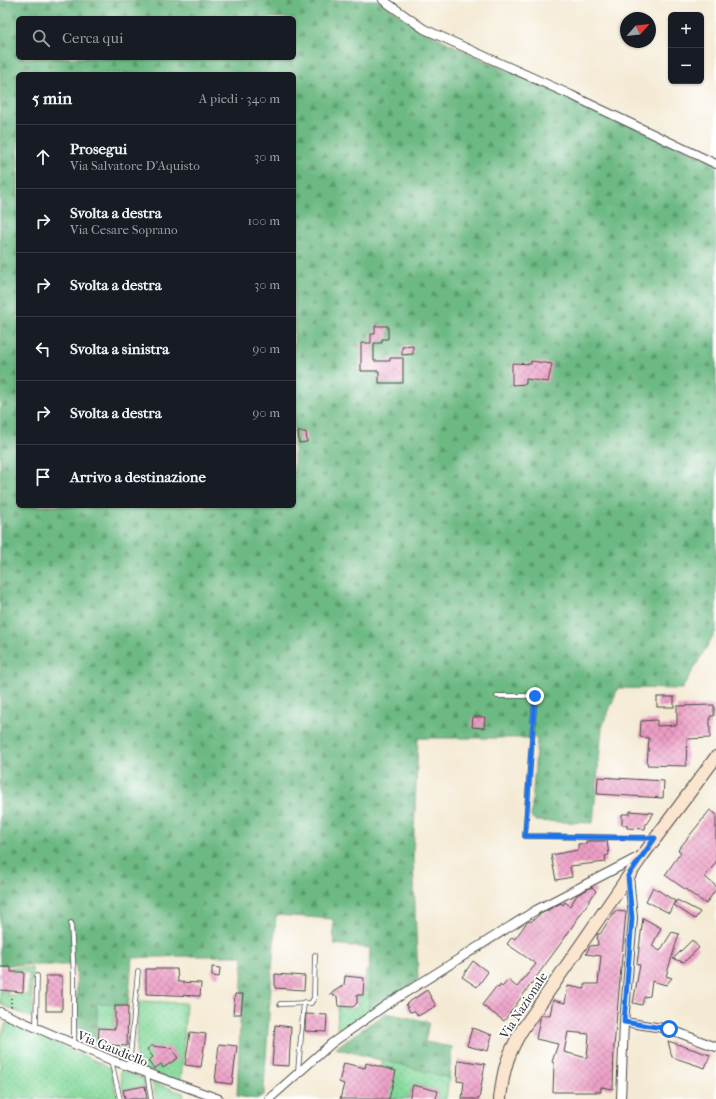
<!DOCTYPE html>
<html lang="it">
<meta charset="utf-8">
<style>
:root{--surface:#171b24;--page:#242831;--text:#f1f3f6;--muted:#9ea1a6;--line:#363941}
body{margin:0;font-family:"IM FELL French Canon",serif;background:var(--page);color:var(--text)}
.controls{position:absolute;right:12px;top:12px;display:grid;overflow:hidden;border-radius:6px;box-shadow:0 1px 3px #0004}
.controls button{width:36px;height:36px;display:grid;place-items:center;padding:0;border:0;border-bottom:1px solid var(--line);background:var(--surface);color:var(--text);font:20px sans-serif}
.compass{position:absolute;left:620px;top:12px;width:36px;height:36px;border-radius:50%;background:var(--surface);box-shadow:0 1px 3px #0004;rotate:63deg}
.stop{position:absolute;width:12px;height:12px;margin:-9px;border:3px solid #1a73e8;border-radius:50%;background:#fff}
.stop.end{background:#1a73e8;border-color:#fff;box-shadow:0 1px 4px #0008}
.list{margin:0;padding:0;list-style:none}
h2{display:flex;justify-content:space-between;align-items:center;height:52px;margin:0;padding:0 16px;font-size:17px}
h2 small{font-size:13px;font-weight:400;color:var(--muted)}
.list li{display:grid;grid-template-columns:26px 1fr auto;gap:12px;align-items:center;box-sizing:border-box;height:64px;padding:0 16px;border-top:1px solid var(--line)}
.list b{display:block;font-size:15px;white-space:nowrap}
.list p{margin:0;font-size:13px;white-space:nowrap;color:var(--muted)}
.list em{font-size:13px;font-style:normal;color:var(--muted)}
.icon{flex:none;width:22px;height:22px;fill:none;stroke:currentColor;stroke-width:2;stroke-linecap:round;stroke-linejoin:round}
.map{position:relative;flex:none;width:716px;height:1099px;overflow:hidden}
.search{position:absolute;background:var(--surface);box-shadow:0 1px 3px #0004;left:16px;top:16px;width:280px;height:44px;display:flex;align-items:center;gap:10px;box-sizing:border-box;padding:0 14px;border-radius:6px;color:var(--muted);font-size:15px}
.panel{position:absolute;background:var(--surface);box-shadow:0 1px 3px #0004;left:16px;top:72px;width:280px;height:436px;border-radius:6px}
.map>svg:first-child{display:block}
.grass{fill:#85d99b;stroke:#588263}
.forest{fill:url(#forest-firs);stroke:#4c7257;fill-rule:evenodd}
.park{fill:url(#park-dots);stroke:#588263}
.building{fill:url(#building-cross-hatch);fill-rule:evenodd}
.lines{fill:none;stroke-linecap:round;stroke-linejoin:round}
.lane-casing{stroke:#494844;stroke-width:5.5}
.street-casing{stroke:#494844;stroke-width:10}
.secondary-casing{stroke:#494844;stroke-width:14}
.path{stroke:#494844;stroke-width:2;stroke-dasharray:1 3;stroke-linecap:butt}
.lane{stroke:#fff;stroke-width:4}
.street{stroke:#fff;stroke-width:8}
.secondary{stroke:#fbe5cf;stroke-width:12}
.route{stroke:#1a73e8;stroke-width:5}
.labels{text-anchor:middle;stroke-width:3.5;stroke-linejoin:round;paint-order:stroke}
.street-label{font-size:13px;fill:#2b2b2b;stroke:#fff}
</style>
<div class="map">
<svg width="716" height="1099" viewBox="0 0 716 1099">
<defs>
<pattern id="forest-firs" width="22" height="20" patternUnits="userSpaceOnUse"><rect width="22" height="20" fill="#6cb983"/><path d="M5 1l3.5 6h-7zM16 11l3.5 6h-7z" fill="#59976b"/></pattern>
<pattern id="park-dots" width="8" height="8" patternUnits="userSpaceOnUse"><rect width="8" height="8" fill="#85d99b"/><path d="M2 2h.1M6 6h.1" fill="none" stroke="#73ba86" stroke-width="1.8" stroke-linecap="round"/></pattern>
<pattern id="building-cross-hatch" width="8" height="8" patternUnits="userSpaceOnUse"><rect width="8" height="8" fill="#ed9dc5"/><path d="M0 0l8 8M0 8l8-8" fill="none" stroke="#c080a0"/></pattern>
</defs>
<rect width="100%" height="100%" fill="#fff"/>
<filter id="ink" filterUnits="userSpaceOnUse"><feTurbulence type="fractalNoise" baseFrequency=".025" numOctaves="2"/><feDisplacementMap in="SourceGraphic" scale="8" xChannelSelector="R" yChannelSelector="G"/><feConvolveMatrix kernelMatrix="1 2 1 2 8 2 1 2 1" color-interpolation-filters="sRGB"/></filter>
<filter id="wash" filterUnits="userSpaceOnUse"><feTurbulence type="fractalNoise" baseFrequency=".012" numOctaves="4" result="noise"/><feDisplacementMap in="SourceGraphic" scale="16" xChannelSelector="R" yChannelSelector="G"/><feGaussianBlur stdDeviation="0.9" result="paint"/><feColorMatrix in="noise" values="0 0 0 0 0 0 0 0 0 0 0 0 0 0 0 0 0 1.4 0 .05"/><feComposite in="paint" operator="in"/></filter>
<g filter="url(#wash)">
<rect width="100%" height="100%" fill="#f4ead4"/>
<g class="grass">
<path d="M96,1046L126,1049V1060Z"/>
<path d="M120,1071L144,1079L145,1086L123,1090Z"/>
</g>
<g class="forest">
<path d="M0,0H378L422,30L483,60L716,163V631L682,689L618,688L602,728L593,823L537,821L531,817L537,738H418L413,857L418,980L368,1013L370,948L334,944L333,919L276,915L264,1087V1095L256,1099L237,1096L243,956H189L132,958L128,1006L97,1003L96,1046L78,1037L76,965H0ZM18,18H294V58H18ZM18,74H294V506H18Z"/>
<path d="M386,1013L429,1022L425,1042L452,1047L449,1078L335,1048Z"/>
</g>
<g class="park">
<path d="M12,968H32V1018L0,1004V991H8L7,995H28L29,973L12,972Z"/>
<path d="M370,968L368,1013L342,1031L337,1028L338,1007L353,1009L358,1006L357,996H364L366,971Z"/>
<path d="M139,1001L186,1003L181,1083L135,1067Z"/>
<path d="M97,1003L114,1005V1028H97Z"/>
<path d="M7,1021L111,1068L117,1099H0V1039Z"/>
<path d="M383,1060L449,1078L446,1099H436L438,1091L413,1085L409,1099L389,1098L381,1067Z"/>
<path d="M152,1082L183,1093L184,1099H156Z"/>
</g>
<g id="blocks">
<g class="building">
<path d="M375,326H388V339H382V343H374V361H390V358H403V383H379V371H361V343H371V334H375Z"/>
<path d="M413,346V354L402,355V347Z"/>
<path d="M531,361L552,364L548,382L526,379V384L512,385V363L531,364Z"/>
<path d="M298,432H306L307,442L299,443Z"/>
<rect x="657" y="697" width="17" height="10"/>
<path d="M714,705V716H710V738L687,739L686,766L647,765L649,738L640,737L641,721L657,720V726L677,725V706Z"/>
<path d="M473,717H485L484,728L472,727Z"/>
<path d="M598,777L664,781L663,798L597,794Z"/>
<path d="M710,810L716,814V862L705,877L716,886V889L706,904L665,875L681,852L678,850Z"/>
<path d="M630,811L654,813L646,824L645,829L627,828V825H622V814H630Z"/>
<path d="M586,841H607L609,855L605,856L606,862L570,866L572,877L556,880L551,855L578,850V844H586Z"/>
<path d="M592,887L596,891L564,939L504,1021L482,1005L496,987L499,988L500,985L502,987L508,980L517,987L536,964L507,944L512,937L515,939L527,922L532,921L539,915L561,903L563,905L565,902L570,906L577,895Z"/>
<path d="M653,887L675,901L669,913L646,901Z"/>
<path d="M677,900L700,912L695,919L674,905Z"/>
<path d="M615,911L626,912L614,1047L613,1089L601,1087V1092H553L554,1063L552,1062L558,1044L536,1039L541,1015H550L553,1000L565,1003L568,986L585,989V984H598L601,956L586,954L590,946L598,945L597,934H600ZM568,1032L589,1034L587,1058L564,1052Z"/>
<path d="M643,918L661,928L652,946L660,951L672,932L679,934L666,976L672,978L666,985L652,981L650,996L644,997L642,1005L633,1003L640,965L637,964Z"/>
<path d="M692,940L699,948L684,962L673,959Z"/>
<path d="M473,961L488,972L477,987L462,977Z"/>
<path d="M0,967H11V972H24L23,992L0,990Z"/>
<path d="M212,967L220,968L219,977L212,976Z"/>
<path d="M146,969H177L178,982L201,983L200,996L146,994Z"/>
<path d="M275,974L305,976L304,990L275,988Z"/>
<rect x="46" y="976" width="16" height="35"/>
<path d="M345,976L364,978L363,995H357V1003L353,1007L338,1006L337,996L330,994L344,985Z"/>
<path d="M427,990L436,1006L418,1016L415,1011L410,1012L406,1004Z"/>
<path d="M235,994H243L241,1014H233Z"/>
<path d="M115,1006H128L127,1046L98,1044L99,1028L115,1029Z"/>
<path d="M306,1014L327,1015L326,1032L305,1031Z"/>
<path d="M275,1025L291,1027L289,1066L272,1065Z"/>
<path d="M472,1028L492,1035L488,1051L467,1046Z"/>
<path d="M190,1032L206,1034L201,1067L185,1065Z"/>
<path d="M668,1041L710,1055L705,1068L672,1057Z"/>
<path d="M219,1044L237,1046L232,1084L215,1082Z"/>
<path d="M151,1046L171,1048L178,1058L163,1068L161,1064L154,1069L148,1061L153,1057L147,1049Z"/>
<path d="M458,1060L485,1064L479,1099H462L464,1082L457,1081Z"/>
<path d="M344,1063L365,1068L366,1063L396,1071L389,1099H340L344,1084L339,1082Z"/>
<path d="M413,1085L438,1091L436,1099H409Z"/>
<path d="M145,1086L147,1099H125L123,1090Z"/>
</g>
</g>
</g>
<g filter="url(#ink)">
<use href="#blocks" fill-opacity="0" stroke="#494844" stroke-width="1"/>
<g class="lines">
<g class="lane-casing">
<g id="lane">
<path d="M497,696H535L525,836L653,838"/>
<path d="M71,923L74,977V1045"/>
<path d="M280,1004L311,1003L314,998L315,955"/>
<path d="M36,1028L37,976"/>
<path d="M111,1060L120,1099"/>
<path d="M129,1068L138,971"/>
<path d="M298,1071L304,1002"/>
<path d="M147,1074L151,1099"/>
</g>
</g>
<g class="street-casing">
<g id="street">
<path d="M383,0L424,29L571,95L716,164"/>
<path d="M0,1012L111,1060L219,1099"/>
<path d="M624,1022L669,1029L716,1047"/>
<path d="M269,1099L332,1043L386,1005L536,910L642,855"/>
<path d="M621,1099L624,1022L633,918L629,876"/>
</g>
</g>
<g class="secondary-casing">
<path id="secondary" d="M500,1099C503,1071 507,1055 522,1030L643,855L716,757"/>
</g>
<path class="path" d="M11,1007V995"/>
<use href="#lane" class="lane"/>
<use href="#street" class="street"/>
<use href="#secondary" class="secondary"/>
</g>
</g>
<g class="lines" filter="url(#ink)">
<path class="route" d="M535,696L525,836L655,838L628,876L632,918L624,1022L669,1029"/>
</g>
<g class="labels">
<g class="street-label">
<text transform="translate(523 1005) rotate(-57)" y="5">Via Nazionale</text>
<text transform="translate(113 1048) rotate(22)" y="5">Via Gaudiello</text>
</g>
</g>
</svg>
<div class="controls">
<button>+</button>
<button>−</button>
</div>
<svg class="compass" viewBox="-18 -18 36 36"><path d="M0-13l5 13h-10z" fill="#e53935"/><path d="M0 13l5-13h-10z" fill="#9ea1a6"/></svg>
<div class="stop" style="left:669px;top:1029px"></div>
<div class="stop end" style="left:535px;top:696px"></div>
<div class="search"><svg class="icon" aria-label="search" viewBox="0 0 24 24"><circle cx="10" cy="10" r="6"/><path d="M15 15l6 6"/></svg>Cerca qui</div>
<section class="panel">
<h2>5 min<small>A piedi · 340 m</small></h2>
<ul class="list">
<li><svg class="icon" aria-label="ahead" viewBox="0 0 24 24"><path d="M12 20V5M6 11l6-6 6 6"/></svg><div><b>Prosegui</b><p>Via Salvatore D'Aquisto</p></div><em>30 m</em></li>
<li><svg class="icon" aria-label="right" viewBox="0 0 24 24"><path d="M7 20v-9h11M14 6l5 5-5 5"/></svg><div><b>Svolta a destra</b><p>Via Cesare Soprano</p></div><em>100 m</em></li>
<li><svg class="icon" aria-label="right" viewBox="0 0 24 24"><path d="M7 20v-9h11M14 6l5 5-5 5"/></svg><div><b>Svolta a destra</b></div><em>30 m</em></li>
<li><svg class="icon" aria-label="left" viewBox="0 0 24 24"><path d="M17 20v-9H6M10 6l-5 5 5 5"/></svg><div><b>Svolta a sinistra</b></div><em>90 m</em></li>
<li><svg class="icon" aria-label="right" viewBox="0 0 24 24"><path d="M7 20v-9h11M14 6l5 5-5 5"/></svg><div><b>Svolta a destra</b></div><em>90 m</em></li>
<li><svg class="icon" aria-label="arrive" viewBox="0 0 24 24"><path d="M6 21V4h12l-3 4 3 4H6"/></svg><div><b>Arrivo a destinazione</b></div></li>
</ul>
</section>
</div>
